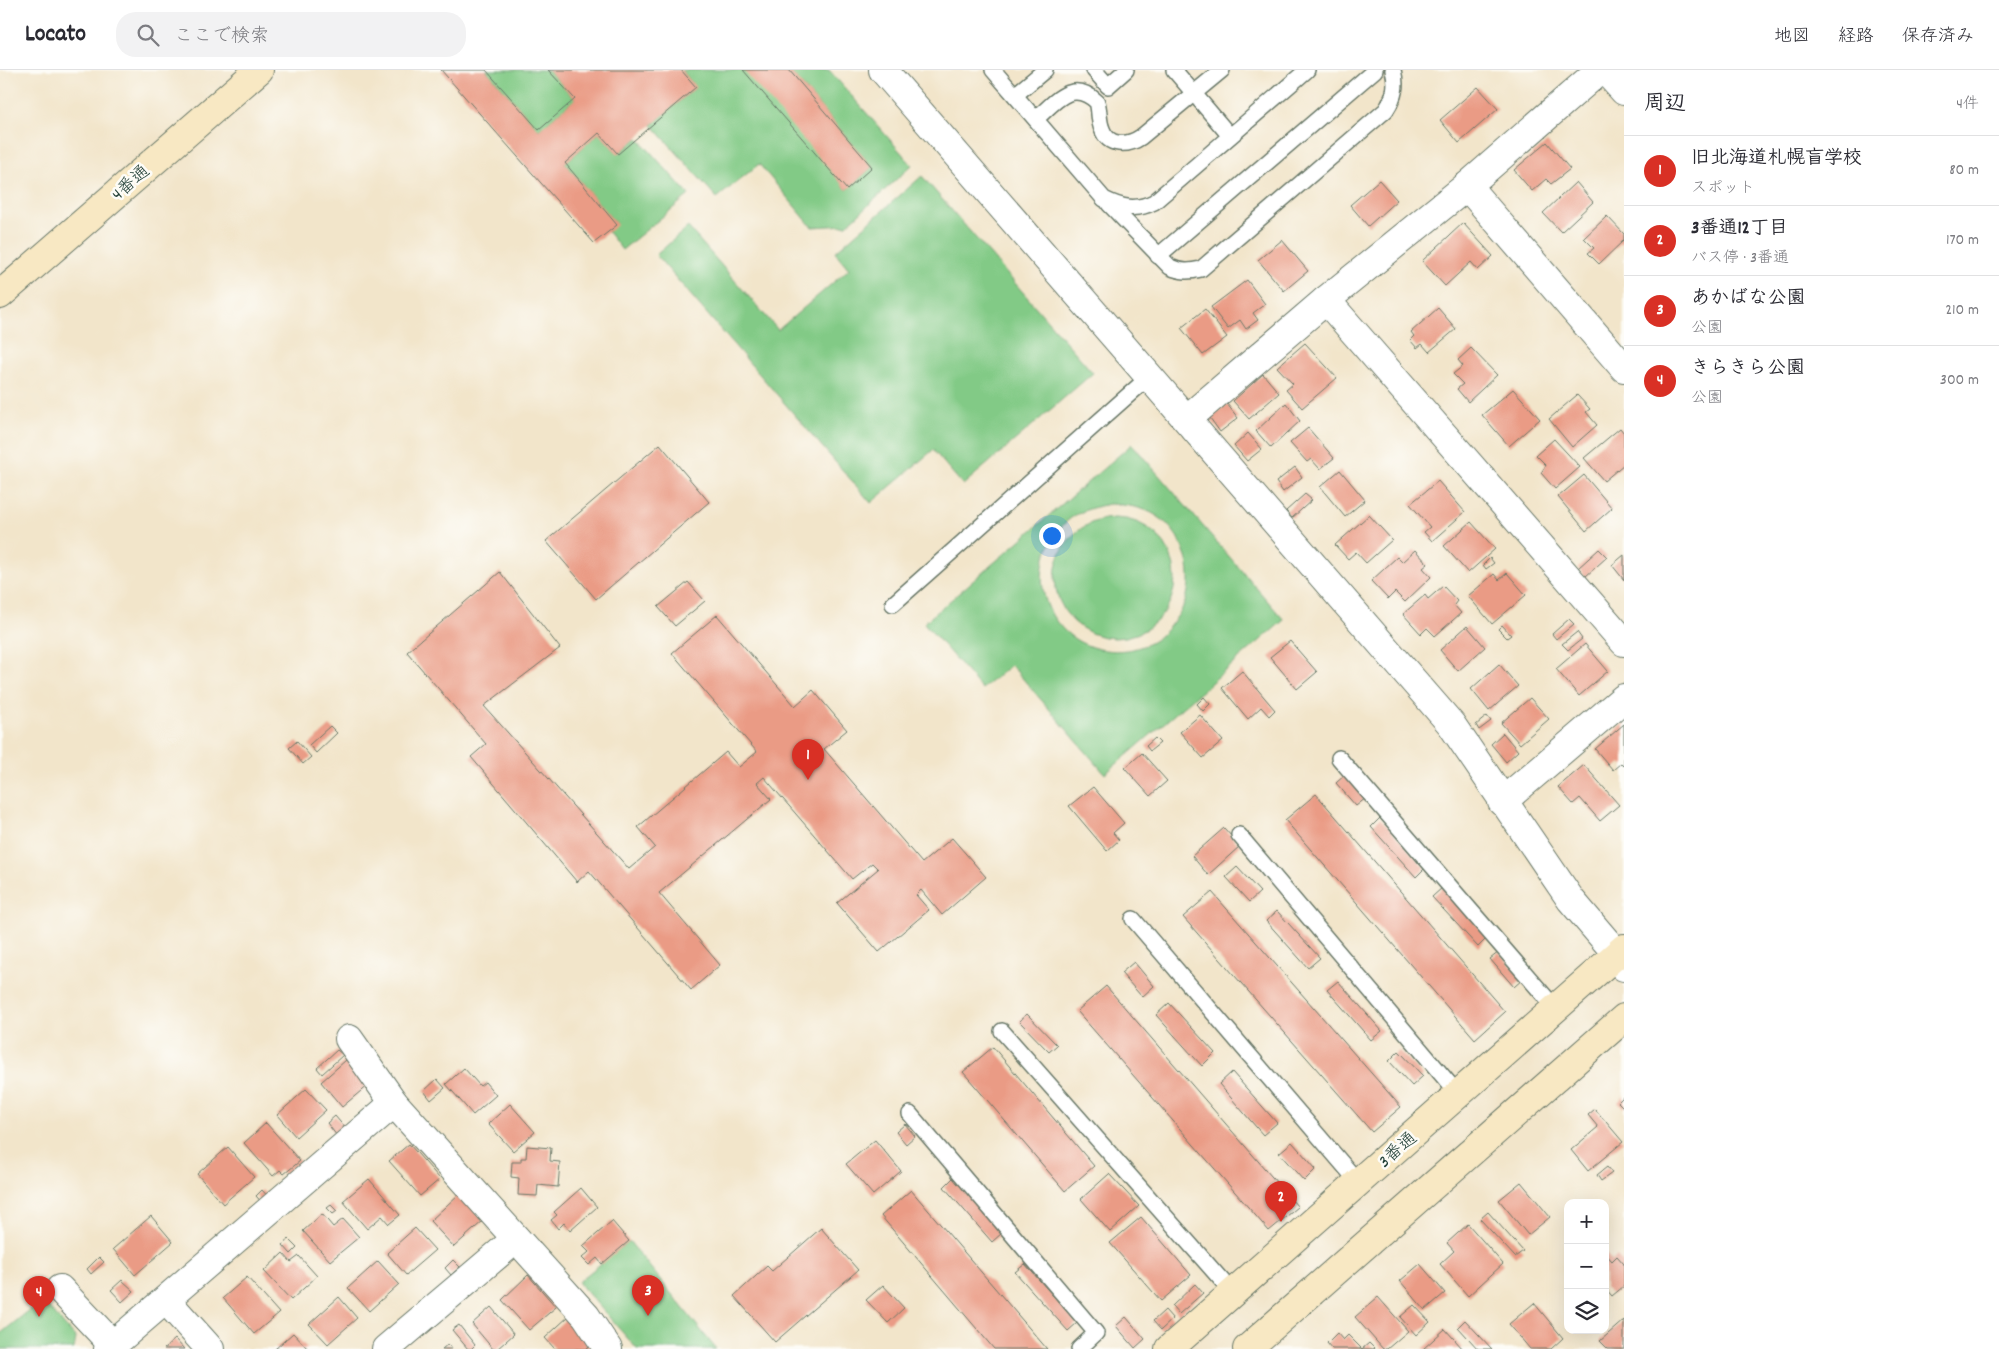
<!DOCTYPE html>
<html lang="ja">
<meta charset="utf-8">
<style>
:root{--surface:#fff;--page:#f2f2f3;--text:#2b2b33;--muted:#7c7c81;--line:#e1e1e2;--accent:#d93025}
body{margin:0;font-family:Dekko,"Klee One",sans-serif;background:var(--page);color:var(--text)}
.controls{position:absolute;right:15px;bottom:15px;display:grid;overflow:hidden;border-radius:10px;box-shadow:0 5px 20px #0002}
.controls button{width:45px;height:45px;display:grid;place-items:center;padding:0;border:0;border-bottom:1px solid var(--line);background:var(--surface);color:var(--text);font:25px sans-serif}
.you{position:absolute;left:1051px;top:465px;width:18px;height:18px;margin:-12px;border:4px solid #fff;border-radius:50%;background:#1a73e8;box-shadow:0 0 0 8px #1a73e833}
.badge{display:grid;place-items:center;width:32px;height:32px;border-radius:50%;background:var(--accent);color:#fff;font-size:16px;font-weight:700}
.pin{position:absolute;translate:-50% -41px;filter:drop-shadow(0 1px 2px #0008)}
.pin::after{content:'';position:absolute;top:26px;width:18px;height:15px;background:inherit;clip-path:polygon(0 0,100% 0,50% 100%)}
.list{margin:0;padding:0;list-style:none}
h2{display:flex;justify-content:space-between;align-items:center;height:65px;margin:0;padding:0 20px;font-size:21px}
h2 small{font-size:16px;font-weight:400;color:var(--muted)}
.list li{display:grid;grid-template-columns:32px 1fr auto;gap:15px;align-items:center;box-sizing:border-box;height:70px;padding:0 20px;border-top:1px solid var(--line)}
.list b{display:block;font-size:19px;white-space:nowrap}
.list p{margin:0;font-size:16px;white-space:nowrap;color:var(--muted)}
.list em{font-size:16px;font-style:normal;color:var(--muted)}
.icon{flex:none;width:28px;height:28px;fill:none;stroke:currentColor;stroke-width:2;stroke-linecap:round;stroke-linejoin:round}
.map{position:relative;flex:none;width:1624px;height:1279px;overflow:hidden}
header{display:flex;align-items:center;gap:30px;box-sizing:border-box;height:70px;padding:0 25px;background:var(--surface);border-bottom:1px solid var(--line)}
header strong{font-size:24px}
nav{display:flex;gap:28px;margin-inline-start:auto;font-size:18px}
.search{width:350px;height:45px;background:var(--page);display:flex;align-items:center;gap:12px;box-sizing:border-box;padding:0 18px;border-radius:20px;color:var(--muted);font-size:19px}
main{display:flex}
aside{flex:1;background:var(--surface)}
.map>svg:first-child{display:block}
.green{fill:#82ca86;stroke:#50845d;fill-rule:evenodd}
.building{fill:#ea9b85}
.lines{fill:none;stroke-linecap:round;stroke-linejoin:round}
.lane-casing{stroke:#697868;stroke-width:18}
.street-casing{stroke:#697868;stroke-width:30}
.secondary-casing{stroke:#697868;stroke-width:30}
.lane{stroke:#fff;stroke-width:15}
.street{stroke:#fff;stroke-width:28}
.secondary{stroke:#f8e8c3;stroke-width:28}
.labels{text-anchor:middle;stroke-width:5;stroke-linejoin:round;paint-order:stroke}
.street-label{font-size:18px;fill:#1f3d34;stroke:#fdfcf7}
</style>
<header>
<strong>Locato</strong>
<div class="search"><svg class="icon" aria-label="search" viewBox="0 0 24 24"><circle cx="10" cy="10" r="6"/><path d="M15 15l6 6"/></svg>ここで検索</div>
<nav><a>地図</a><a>経路</a><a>保存済み</a></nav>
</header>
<main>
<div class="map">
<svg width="1624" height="1279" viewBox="0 0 1624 1279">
<rect width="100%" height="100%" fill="#fdfcf7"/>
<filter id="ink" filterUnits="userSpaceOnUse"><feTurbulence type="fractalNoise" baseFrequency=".02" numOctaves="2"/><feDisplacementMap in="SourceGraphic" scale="10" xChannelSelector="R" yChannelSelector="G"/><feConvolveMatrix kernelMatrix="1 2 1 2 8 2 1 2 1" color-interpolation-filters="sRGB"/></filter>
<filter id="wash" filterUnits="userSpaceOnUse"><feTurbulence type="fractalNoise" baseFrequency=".0096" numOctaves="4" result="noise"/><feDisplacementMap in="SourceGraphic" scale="20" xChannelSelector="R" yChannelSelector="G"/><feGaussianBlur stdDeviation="1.12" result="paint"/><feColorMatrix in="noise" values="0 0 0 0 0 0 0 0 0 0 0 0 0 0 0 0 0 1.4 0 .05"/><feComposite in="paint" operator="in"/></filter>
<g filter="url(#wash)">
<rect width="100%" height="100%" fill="#f2e5ca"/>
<g class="green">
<path d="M486,0H548L575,29L539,60Z"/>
<path d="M681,0H748L847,120L872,97L789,0H829L912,95L847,155L812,157L759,94L717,128L652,55L696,17Z"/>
<path d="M599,63L618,84L638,68L689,125L622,180L608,162L616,154L565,93Z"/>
<path d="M922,106L1093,303L963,415L933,380L871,433L656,185L688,157L778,260L849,199L835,182Z"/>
<path d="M1132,374L1284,550L1105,704L1011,595L982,619L924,553ZM1110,434C1127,435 1143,437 1157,446C1188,466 1199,514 1179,544C1171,555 1162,567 1150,573C1121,587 1084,582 1062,558C1034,529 1036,480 1066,452C1078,441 1094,437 1110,434Z"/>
<circle cx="1115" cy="508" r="60"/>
<path d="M629,1171L716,1279H637L578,1212Z"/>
<path d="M42,1230L76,1268L74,1279H0V1264Z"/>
</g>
<g id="blocks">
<g class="building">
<path d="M441,0H486L539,60L575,29L548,0H681L696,17L618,84L599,63L565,93L617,155L594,173Z"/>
<path d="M743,0H789L872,97L847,120Z"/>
<path d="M1478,17L1498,39L1459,73L1440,50Z"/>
<path d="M1547,72L1570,99L1551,114L1546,109L1532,121L1514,100Z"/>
<path d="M1379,110L1397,130L1368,156L1350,135Z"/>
<path d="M1576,112L1593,132L1561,162L1543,143Z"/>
<path d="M1607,146L1624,164V170L1599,194L1588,183L1594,178L1584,168Z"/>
<path d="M1463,153L1493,186L1478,200L1471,192L1445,216L1422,191Z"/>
<path d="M1282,170L1308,201L1284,221L1258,190Z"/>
<path d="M1247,210L1265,234L1253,243L1258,250L1246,259L1240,250L1228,259L1211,237Z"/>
<path d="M1438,238L1456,259L1429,282L1422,274L1417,278L1410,270L1414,266L1411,262Z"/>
<path d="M1205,239L1227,267L1203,285L1181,258Z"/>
<path d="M1305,273L1337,308L1302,338L1286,320L1293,314L1277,297Z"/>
<path d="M1471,278L1497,305L1468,332L1457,319L1463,314L1453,304L1463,296L1458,290Z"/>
<path d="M1263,304L1279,323L1249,349L1233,331Z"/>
<path d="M1513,319L1540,349L1509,376L1482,345Z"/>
<path d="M1577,325L1590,339L1586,342L1597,355L1572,377L1549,349Z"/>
<path d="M1286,333L1300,351L1271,378L1256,361Z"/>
<path d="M1227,334L1238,348L1220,362L1210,348Z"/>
<path d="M1308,358L1334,388L1320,399L1311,389L1307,392L1290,373Z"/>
<path d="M1620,358L1624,363V394L1604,411L1584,388Z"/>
<path d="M1248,363L1262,379L1247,391L1234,376Z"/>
<path d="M1554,369L1580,397L1555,419L1541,403L1546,395L1536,385Z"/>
<path d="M660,374L709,432L596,529L546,471Z"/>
<path d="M1295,397L1302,407L1283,422L1276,412Z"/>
<path d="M1340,400L1365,430L1345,447L1320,417Z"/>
<path d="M1584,405L1612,438L1586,461L1558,427Z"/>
<path d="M1438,411L1465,442L1432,471L1424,462L1430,457L1410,434Z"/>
<path d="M1305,424L1312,430L1292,448L1286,441Z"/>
<path d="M1369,445L1392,470L1366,493L1356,482L1348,489L1335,475Z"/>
<path d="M1471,452L1495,479L1468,503L1444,476Z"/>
<path d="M1599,479L1607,487L1585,507L1578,498Z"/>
<path d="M1415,480L1428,494L1423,498L1431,507L1405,532L1395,522L1388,529L1371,511L1397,487L1402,492Z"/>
<path d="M1624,485V510L1612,495Z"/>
<path d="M1490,488L1494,493L1486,499L1483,495Z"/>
<path d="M500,502L560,578L484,636L629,799L655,777L638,757L726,682L739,697L757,682L672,583L717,545L795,636L813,620L847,660L824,679L922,793L952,768L986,807L942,845L921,820L916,825L929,840L879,882L837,833L878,799L872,793L852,809L764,707L757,713L771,729L659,823L720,895L691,920L589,801L577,812L471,687L486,674L407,582Z"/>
<path d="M1507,503L1526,525L1492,554L1468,526L1494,504L1499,510Z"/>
<path d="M688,512L705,531L675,556L658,537Z"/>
<path d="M1443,516L1457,531L1454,535L1461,543L1435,566L1427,558L1421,564L1403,544L1425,525L1428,529Z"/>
<path d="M1569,549L1574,554L1556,569L1552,564Z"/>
<path d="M1502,555L1511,565L1507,568L1498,559Z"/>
<path d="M1467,556L1485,577L1458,601L1440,580Z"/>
<path d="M1577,562L1582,569L1568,580L1562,574Z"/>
<path d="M1290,571L1317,602L1297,619L1270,587Z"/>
<path d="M1585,574L1608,601L1579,626L1556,599Z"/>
<path d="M1499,594L1518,616L1489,641L1471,619Z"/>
<path d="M1242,601L1275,640L1269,646L1261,637L1248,649L1222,618Z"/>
<path d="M1204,627L1210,634L1203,641L1197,634Z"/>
<path d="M1530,628L1549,649L1520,674L1501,653Z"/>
<path d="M1200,645L1223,671L1203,688L1180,662Z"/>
<path d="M1487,646L1491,651L1479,660L1476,655Z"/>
<path d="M1624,654V696L1621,693L1613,700L1595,679Z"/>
<path d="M330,656L337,663L316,683L309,675Z"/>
<path d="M1503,663L1518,681L1506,692L1491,674Z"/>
<path d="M1155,668L1160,673L1150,681L1146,676Z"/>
<path d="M297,671L311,687L303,694L289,678Z"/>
<path d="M1142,683L1167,711L1150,726L1125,698Z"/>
<path d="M1584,695L1619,735L1600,751L1580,728L1573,734L1558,717Z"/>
<path d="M1346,704L1366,728L1356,736L1336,713Z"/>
<path d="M1093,717L1124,753L1113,763L1119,770L1107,781L1069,736Z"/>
<path d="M1316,724L1505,942L1475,969L1285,750Z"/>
<path d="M1380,748L1425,798L1416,807L1371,757Z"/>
<path d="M1224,758L1240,776L1208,805L1192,786Z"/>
<path d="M1237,797L1260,822L1249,832L1226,807Z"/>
<path d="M1443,817L1488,867L1478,877L1432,827Z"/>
<path d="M1212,822L1401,1037L1372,1062L1183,847Z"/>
<path d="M1277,841L1320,888L1308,898L1266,851Z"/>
<path d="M1499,882L1523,909L1514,917L1490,889Z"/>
<path d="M1134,892L1154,916L1142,927L1121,903Z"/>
<path d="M1338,911L1382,961L1371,970L1327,920Z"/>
<path d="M1106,916L1298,1137L1269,1161L1077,941Z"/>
<path d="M1169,933L1215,983L1202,996L1156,945Z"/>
<path d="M1027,944L1057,975L1049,982L1019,951Z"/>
<path d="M993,977L1094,1096L1065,1121L963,1002Z"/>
<path d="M337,980L343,985L322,1004L317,998Z"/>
<path d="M1399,981L1423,1006L1412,1016L1389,991Z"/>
<path d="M346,990L368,1015L342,1037L321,1012Z"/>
<path d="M464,998L480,1016L485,1012L496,1025L473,1045L446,1014Z"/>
<path d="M1232,1002L1277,1053L1263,1065L1219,1014Z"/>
<path d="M437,1009L445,1018L431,1030L424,1021Z"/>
<path d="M306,1019L326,1040L296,1067L277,1045Z"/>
<path d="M1624,1026V1038L1618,1032Z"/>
<path d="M510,1034L535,1062L513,1081L488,1054Z"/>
<path d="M1595,1039L1623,1072L1588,1101L1571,1080L1598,1057L1588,1045Z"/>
<path d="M335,1046L346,1059L337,1066L327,1053Z"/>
<path d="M266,1053L300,1091L284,1104L280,1100L273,1106L244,1073Z"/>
<path d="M905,1054L915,1066L906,1074L896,1062Z"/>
<path d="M875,1070L901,1101L873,1125L846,1094Z"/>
<path d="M1292,1072L1316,1099L1304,1111L1279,1083Z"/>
<path d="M409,1074L440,1109L420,1126L389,1091Z"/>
<path d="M527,1076L551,1078L550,1091L560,1092L558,1117L538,1115L537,1126L518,1125L519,1108L511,1107L512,1092H521V1088H526Z"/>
<path d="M228,1077L254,1107L223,1134L197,1104Z"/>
<path d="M1607,1097L1612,1103L1601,1111L1597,1105Z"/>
<path d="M1109,1104L1139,1136L1110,1162L1081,1129Z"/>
<path d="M953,1108L1002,1163L992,1172L944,1117Z"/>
<path d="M369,1109L400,1145L389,1154L382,1146L367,1159L343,1131Z"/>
<path d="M1521,1112L1550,1147L1528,1165L1499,1130Z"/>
<path d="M581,1118L597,1137L570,1161L564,1153L558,1159L551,1150L557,1145L554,1142Z"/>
<path d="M262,1120L271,1130L265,1136L256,1126Z"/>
<path d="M911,1120L1047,1279H994L881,1146Z"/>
<path d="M460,1123L484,1150L454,1177L430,1151Z"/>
<path d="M331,1135L337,1141L333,1144L327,1138Z"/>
<path d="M1488,1142L1523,1181L1515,1187L1480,1149Z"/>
<path d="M322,1144L333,1157L343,1149L359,1167L330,1191L303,1161Z"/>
<path d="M151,1146L173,1172L135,1205L113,1179Z"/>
<path d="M1141,1147L1191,1205L1161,1231L1110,1173Z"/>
<path d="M612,1151L629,1171L602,1194L597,1188L589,1195L582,1188L589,1182L583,1176Z"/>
<path d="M1468,1154L1503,1194L1468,1226L1440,1194L1454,1181L1447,1173Z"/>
<path d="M415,1158L435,1180L406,1205L387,1183Z"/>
<path d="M821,1158L858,1200L775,1272L734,1226L767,1196L772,1201Z"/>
<path d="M288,1169L297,1178L291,1184L283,1175Z"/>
<path d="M283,1183L291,1192L299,1186L317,1206L291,1230L264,1201Z"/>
<path d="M1605,1183L1612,1191L1617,1186L1624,1194V1216L1612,1226L1605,1218Z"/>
<path d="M99,1187L104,1192L91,1204L87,1199Z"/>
<path d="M453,1190L460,1197L451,1205L445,1198Z"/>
<path d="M378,1191L399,1214L369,1241L348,1218Z"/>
<path d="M1025,1194L1077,1253L1068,1261L1015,1202Z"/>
<path d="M1420,1194L1445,1223L1425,1240L1400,1211Z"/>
<path d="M528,1205L556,1237L529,1260L502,1230Z"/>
<path d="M247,1207L279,1243L254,1264L223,1228Z"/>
<path d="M122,1210L134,1221L122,1232L111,1220Z"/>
<path d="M1195,1214L1203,1223L1179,1244L1172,1236Z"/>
<path d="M883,1215L904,1238L888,1253L866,1230Z"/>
<path d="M339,1227L357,1248L328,1274L309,1254Z"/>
<path d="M1378,1227L1408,1261L1387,1279H1383L1355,1247Z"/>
<path d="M1534,1233L1563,1268L1551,1279H1530L1509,1254Z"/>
<path d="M1414,1235L1430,1252L1416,1265L1400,1247Z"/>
<path d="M491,1237L514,1264L497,1279H493L472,1254Z"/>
<path d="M1165,1240L1173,1249L1161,1260L1153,1251Z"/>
<path d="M569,1246L593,1273L586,1279H555L545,1268Z"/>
<path d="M1126,1247L1145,1269L1135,1278L1116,1256Z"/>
<path d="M1465,1250L1492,1279H1478L1458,1257Z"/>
<path d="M1624,1250V1279H1608L1600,1271Z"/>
<path d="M459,1255L475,1275L471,1279H468L452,1260Z"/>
<path d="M1445,1259L1463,1279H1423Z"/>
<path d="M293,1263L308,1279H275Z"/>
<path d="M1337,1263L1343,1270L1348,1265L1362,1279L1369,1273L1375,1279H1332L1327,1273Z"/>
<path d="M175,1269L184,1279H164Z"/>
<path d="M448,1274L452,1279H442Z"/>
</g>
</g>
</g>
<g filter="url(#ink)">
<use href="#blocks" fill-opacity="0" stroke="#697868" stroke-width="1"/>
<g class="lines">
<g class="lane-casing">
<g id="lane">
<path d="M993,0L1104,129C1122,138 1136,141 1154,132L1307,0"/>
<path d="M1094,0L1108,16L1126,0"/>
<path d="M1174,0L1230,66"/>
<path d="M1015,25L1045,0"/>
<path d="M1036,49C1055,32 1072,8 1097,32C1100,41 1098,50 1102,59C1108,77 1128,76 1141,67L1222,0"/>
<path d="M1109,134L1170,197C1181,202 1189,202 1201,199L1386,40C1395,26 1397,15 1393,0"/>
<path d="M1158,186L1375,0"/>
<path d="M893,534L1150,306"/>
<path d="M1339,688L1555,938"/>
<path d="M1239,765L1458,1024"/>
<path d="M1133,849L1358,1112"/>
<path d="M1002,961L1233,1223"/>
<path d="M910,1044L1096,1263L1079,1279"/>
</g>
</g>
<g class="street-casing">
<g id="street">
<path d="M883,0L1451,654L1571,830L1617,884L1624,897"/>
<path d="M1605,0L1624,21"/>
<path d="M1467,116L1624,298"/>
<path d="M1326,230L1467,116L1600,0"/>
<path d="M1187,349L1326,230L1624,572"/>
<path d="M1502,732L1624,628"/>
<path d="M349,969L394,1033L586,1246L608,1279"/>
<path d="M60,1219L113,1275"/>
<path d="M166,1230L210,1279"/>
<path d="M108,1279L394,1033"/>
<path d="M386,1279L516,1169"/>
</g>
</g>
<g class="secondary-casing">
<g id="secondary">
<path d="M0,225L259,0"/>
<path d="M1169,1279L1624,878"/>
<path d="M1247,1279L1624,948"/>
</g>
</g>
<use href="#lane" class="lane"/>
<use href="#street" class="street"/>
<use href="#secondary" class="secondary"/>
</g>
</g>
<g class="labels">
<g class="street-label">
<text transform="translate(130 112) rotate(-41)" y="6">4番通</text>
<text transform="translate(1397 1079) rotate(-41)" y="6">3番通</text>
</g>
</g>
</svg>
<div class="controls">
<button>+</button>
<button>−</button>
<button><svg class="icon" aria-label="layers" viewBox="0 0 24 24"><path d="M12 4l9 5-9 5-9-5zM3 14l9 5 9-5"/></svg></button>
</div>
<div class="you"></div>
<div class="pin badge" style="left:808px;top:710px">1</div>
<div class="pin badge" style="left:1281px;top:1152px">2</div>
<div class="pin badge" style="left:648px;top:1246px">3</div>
<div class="pin badge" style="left:39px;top:1247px">4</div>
</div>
<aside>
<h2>周辺<small>4件</small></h2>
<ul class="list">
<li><span class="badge">1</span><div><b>旧北海道札幌盲学校</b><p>スポット</p></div><em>80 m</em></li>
<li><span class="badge">2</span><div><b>3番通12丁目</b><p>バス停 · 3番通</p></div><em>170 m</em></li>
<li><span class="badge">3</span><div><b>あかばな公園</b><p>公園</p></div><em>210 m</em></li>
<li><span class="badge">4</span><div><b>きらきら公園</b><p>公園</p></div><em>300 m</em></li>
</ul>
</aside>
</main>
